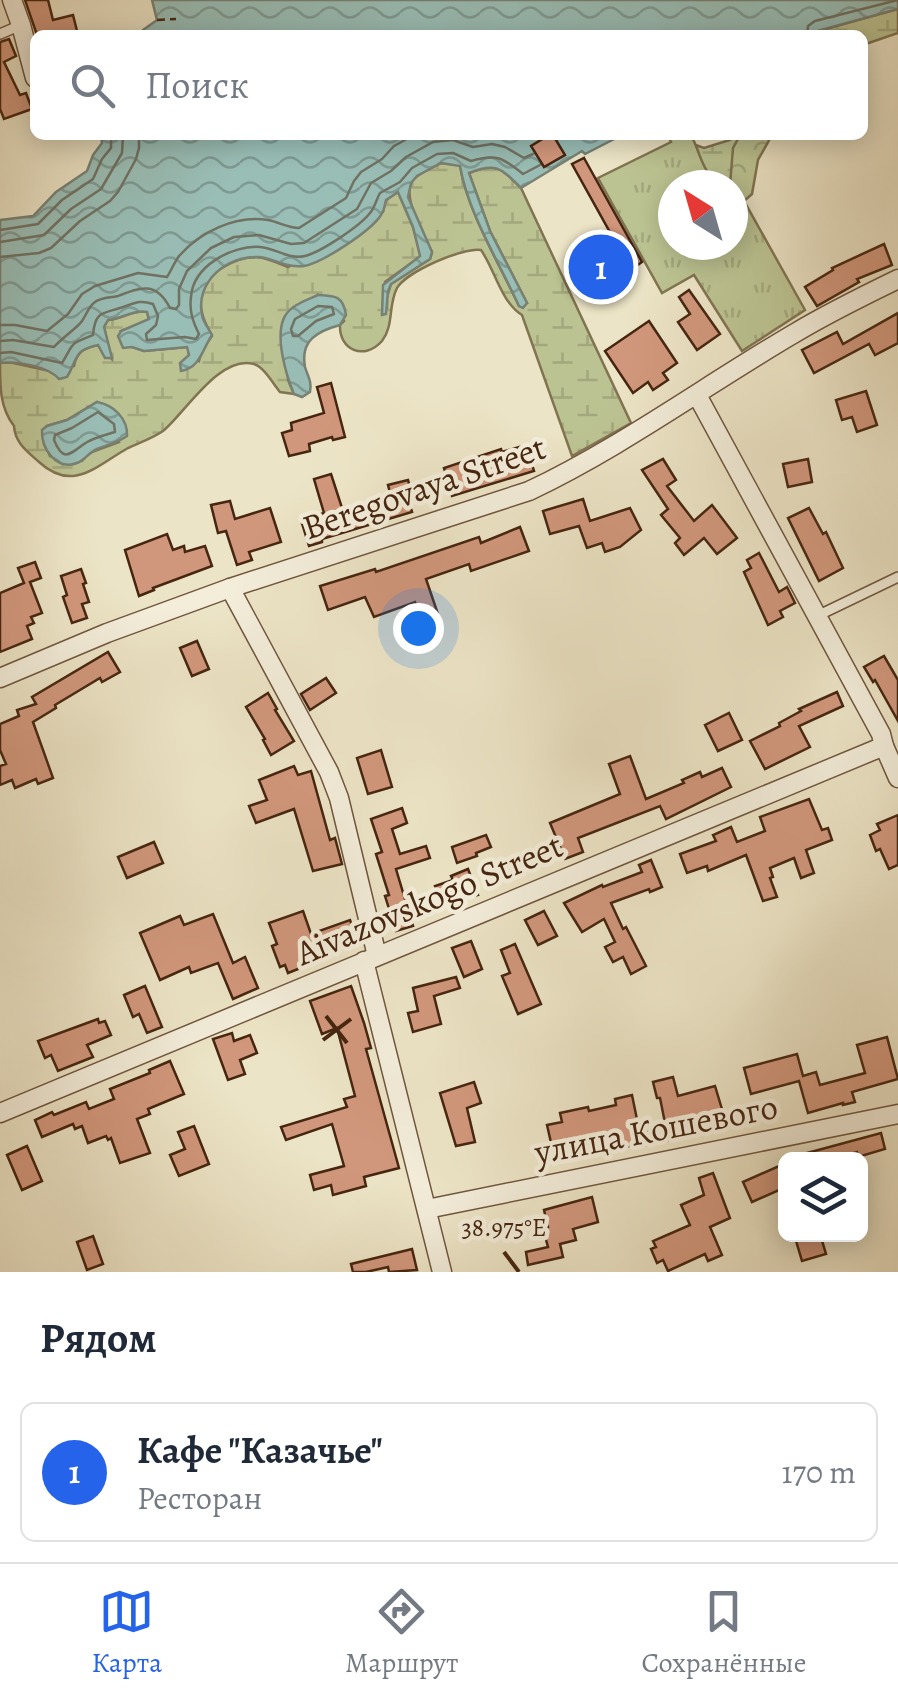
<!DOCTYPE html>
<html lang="ru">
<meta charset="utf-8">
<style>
:root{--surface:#fff;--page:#f2f2f3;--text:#1f2937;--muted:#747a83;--line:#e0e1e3;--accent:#2563eb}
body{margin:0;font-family:Alegreya,serif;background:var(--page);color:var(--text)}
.controls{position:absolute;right:30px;bottom:30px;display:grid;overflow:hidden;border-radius:15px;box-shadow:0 5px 25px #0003}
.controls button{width:90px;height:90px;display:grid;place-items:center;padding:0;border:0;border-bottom:2px solid var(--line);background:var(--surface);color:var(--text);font:50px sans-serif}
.compass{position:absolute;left:658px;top:170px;width:90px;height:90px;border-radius:50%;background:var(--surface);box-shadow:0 5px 25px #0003;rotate:323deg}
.you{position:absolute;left:418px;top:628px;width:35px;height:35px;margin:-25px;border:8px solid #fff;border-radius:50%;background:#1a73e8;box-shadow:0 0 0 15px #1a73e833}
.badge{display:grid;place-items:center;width:65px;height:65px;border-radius:50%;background:var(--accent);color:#fff;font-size:32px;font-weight:700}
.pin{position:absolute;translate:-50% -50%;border:5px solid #fff;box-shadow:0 2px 10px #0006}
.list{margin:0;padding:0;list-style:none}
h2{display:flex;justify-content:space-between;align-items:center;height:130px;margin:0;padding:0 40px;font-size:42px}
h2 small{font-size:32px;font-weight:400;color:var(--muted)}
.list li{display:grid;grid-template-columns:65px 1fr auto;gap:30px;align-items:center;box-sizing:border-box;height:140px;margin:0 20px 20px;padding:0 20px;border:2px solid var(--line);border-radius:15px}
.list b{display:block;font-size:38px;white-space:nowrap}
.list p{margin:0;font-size:32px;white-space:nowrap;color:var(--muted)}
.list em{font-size:32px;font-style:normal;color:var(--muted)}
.icon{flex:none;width:55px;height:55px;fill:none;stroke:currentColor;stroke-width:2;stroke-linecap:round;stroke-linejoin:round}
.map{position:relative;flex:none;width:898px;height:1272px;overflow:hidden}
.search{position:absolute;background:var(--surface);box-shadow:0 5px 25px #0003;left:30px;right:30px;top:30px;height:110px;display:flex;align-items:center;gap:25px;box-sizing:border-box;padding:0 35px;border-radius:15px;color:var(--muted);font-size:38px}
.sheet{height:290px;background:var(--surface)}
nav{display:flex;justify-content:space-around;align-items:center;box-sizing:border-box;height:140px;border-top:2px solid var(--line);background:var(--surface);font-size:28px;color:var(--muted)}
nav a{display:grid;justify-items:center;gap:5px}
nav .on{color:var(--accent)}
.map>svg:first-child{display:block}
.grass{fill:url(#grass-tufts);stroke:#817451;stroke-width:2.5}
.forest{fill:url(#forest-crowns);stroke:#817451;stroke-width:2.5}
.wetland{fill:url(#wetland-marsh);stroke:#817451;stroke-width:2.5;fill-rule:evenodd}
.water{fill:url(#water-waves);stroke:#788174;stroke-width:2.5}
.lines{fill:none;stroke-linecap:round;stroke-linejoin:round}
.shore{stroke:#707263;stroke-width:2.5}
.building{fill:#d1977c;stroke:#462610;stroke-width:2.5}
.service-casing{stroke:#70563e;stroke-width:12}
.minor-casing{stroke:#70563e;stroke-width:21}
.path{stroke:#462610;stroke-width:2.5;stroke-dasharray:8 5;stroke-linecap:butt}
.service{stroke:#f3edda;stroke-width:9}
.minor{stroke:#f3edda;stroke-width:18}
.ticks{fill:none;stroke:#462610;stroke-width:4}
.labels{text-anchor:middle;stroke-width:9;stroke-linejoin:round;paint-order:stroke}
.street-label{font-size:35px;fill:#462610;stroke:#f3edda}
.ticks-label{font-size:25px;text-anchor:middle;fill:#462610;stroke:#f3edda;stroke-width:9;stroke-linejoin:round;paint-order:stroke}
</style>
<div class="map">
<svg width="898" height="1272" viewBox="0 0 898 1272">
<defs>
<pattern id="grass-tufts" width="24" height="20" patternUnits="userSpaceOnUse" patternTransform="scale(2.5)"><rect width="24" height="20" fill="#bcc392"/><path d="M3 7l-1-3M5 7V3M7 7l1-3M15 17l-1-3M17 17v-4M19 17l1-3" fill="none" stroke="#a3a77d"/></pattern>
<pattern id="forest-crowns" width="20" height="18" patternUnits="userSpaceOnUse" patternTransform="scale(2.5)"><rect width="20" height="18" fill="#bcc392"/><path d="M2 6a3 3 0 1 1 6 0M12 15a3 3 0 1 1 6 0" fill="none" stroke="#a3a77d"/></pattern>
<pattern id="wetland-marsh" width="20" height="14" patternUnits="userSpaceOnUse" patternTransform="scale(2.5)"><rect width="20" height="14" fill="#bcc392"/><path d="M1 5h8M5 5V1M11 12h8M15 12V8" fill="none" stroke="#a3a77d"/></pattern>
<pattern id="water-waves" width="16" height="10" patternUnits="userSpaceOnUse" patternTransform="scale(2.5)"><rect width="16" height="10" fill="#99beb6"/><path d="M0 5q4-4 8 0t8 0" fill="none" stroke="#7f9a93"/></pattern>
</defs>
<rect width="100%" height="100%" fill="#ece4c6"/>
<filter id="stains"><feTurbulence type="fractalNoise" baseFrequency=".002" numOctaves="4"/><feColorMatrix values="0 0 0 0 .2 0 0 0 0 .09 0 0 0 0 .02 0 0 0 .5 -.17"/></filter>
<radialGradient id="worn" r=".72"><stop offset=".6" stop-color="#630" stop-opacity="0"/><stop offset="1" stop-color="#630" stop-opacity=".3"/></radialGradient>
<path class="grass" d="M668,135H691C701,154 703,174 723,185H673V245H733V194L744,201L805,310L742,351L694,275L662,293L598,178L671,142Z"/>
<path class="forest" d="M740,135H772L758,160L752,194L744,201L735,197L729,175L733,147Z"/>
<g class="wetland">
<path d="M898,9V33L863,45V35H804Z"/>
<path d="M733,135H740L733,148L730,185C708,183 702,163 696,145L704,148L730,140Z"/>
<path d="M441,163L460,165C467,211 499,263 519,306L527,303L490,231L469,173C496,162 501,168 521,188L631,423L572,456L522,315C501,302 495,270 481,250C463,247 406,272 397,288C388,305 394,326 382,341C364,361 339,350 340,325L344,321L318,295L288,380L294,394L280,392C273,384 265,368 254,364C220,354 185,413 163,431C153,438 139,443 128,448C96,466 73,493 39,462C27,451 15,443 14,426C0,408 0,387 0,363L9,362L54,372L74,366C77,351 84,348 98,345L111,358L104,327L108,320C121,319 135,309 147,312L149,320L121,331L132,347L144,351L188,347L189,355L199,361L202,350L212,336C205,323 199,311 201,297C204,273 235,257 257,257C267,258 278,263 288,267L383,212L386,200L398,192L413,227L421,256L385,282L382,314L391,284L430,259L432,252C424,235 402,198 412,181C418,173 432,168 441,163ZM97,402L119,442L89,453L82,461L50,456L46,446L47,426L67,420Z"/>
</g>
<g class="water">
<path d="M152,0H898V9L803,35H141L143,30L157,20Z"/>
<path d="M101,135H622L585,154L582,151L521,188C501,168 496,162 469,173L490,231L527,303L523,308L519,306C499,262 468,213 460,166L441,163L417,176L411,183L408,197L432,252L430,259L391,284L388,291L386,314L382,315L383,285L420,256L413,227L398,192L386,200C384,207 385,209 381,215C371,231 322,263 304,266C285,268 276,259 259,257C227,255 195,282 202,315C203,322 209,329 212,335C202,350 200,368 181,371L180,363L189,355L187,347L144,351L132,347L123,348L118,336L121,331L149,319L147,312C135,309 121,319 108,320L104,327L112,358H105L98,345C73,350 78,359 67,377L59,379C48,366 17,361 0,363V220L33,216L56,192L87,171L93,155L102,143Z"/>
<path d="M318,295C336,296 343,296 346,315L340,325C318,331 300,340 305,367C308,377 312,381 310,392L302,397L294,394C286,375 274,335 285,316C291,305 307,300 318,295Z"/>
<path d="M97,402C114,405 128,419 127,436C117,443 107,445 97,449C88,453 85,460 77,463C56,471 41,448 42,430L47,426L67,420Z"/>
</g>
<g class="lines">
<g class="shore">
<path d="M807,35L808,26L815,21L898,0"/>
<path d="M0,230L38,224L62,200L93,179L102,159L111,148V135"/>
<path d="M0,242L44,235L71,209L101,189L122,153L123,135"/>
<path d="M0,257L39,253L51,248L80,221L110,201L118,192L136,159L139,148V135"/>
<path d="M318,306L332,307L334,314L316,321L298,336H293L291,329L295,319Z"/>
<path d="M0,325H15L47,331L68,314L82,294L95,286L138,273L167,277C171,271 174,263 179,256C200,232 235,215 268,220C279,222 288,228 299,228L346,198L354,181L361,172L382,159L394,146L414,135"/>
<path d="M0,341L13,340L54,347C61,339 78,327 82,321C87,314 88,307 95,302C102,297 110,298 118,296C141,287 156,281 170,308L176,309L179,305V289L187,271L211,248L234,237L259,235L291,244L304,243L357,209L371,183L391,171L406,157L433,142L453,140L473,147L492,144L505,147L524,158L533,154"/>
<path d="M0,353L11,352L62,363C75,342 68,345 93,335C95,312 101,314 120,308C134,304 138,299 153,304L158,316L156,325L146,334L147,340L185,337L196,339L199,334C193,322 189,311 191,297C193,266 232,245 260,247C276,248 288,260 305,256C321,252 360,226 370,213C375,207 376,200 380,193L400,182L412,168L437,154L453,153L471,161C496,153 503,158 523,174L540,165"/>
<path d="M98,412L114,424L115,432C105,435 92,438 84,444C69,455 63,462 54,440L55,435L72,428Z"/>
</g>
</g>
<g class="building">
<path d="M25,0H48L53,20L73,15L78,35H37Z"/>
<path d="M9,39L16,56L4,62L20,95L26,93L32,109L4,119L0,109V42Z"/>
<path d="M549,135H553L565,155L544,167L531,146Z"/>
<path d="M584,158L642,262L631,270L572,164Z"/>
<path d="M884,244L892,265L857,279L859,282L817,306L805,287L833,270L832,268Z"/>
<path d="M689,290L720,334L697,350L678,322L690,314L679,297Z"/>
<path d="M898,313V343L875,355L869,344L814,373L802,350L837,332L843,344Z"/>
<path d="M649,321L677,363L663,373L668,380L653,390L648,382L633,393L605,351Z"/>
<path d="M331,383L345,437L333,440L332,437L309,444L310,451L289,456L282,433L292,430L291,423L324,413L317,387Z"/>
<path d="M866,391L877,425L857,432L852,417L842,420L836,400Z"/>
<path d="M526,445L534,471L452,496L444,468L501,449L502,452Z"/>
<path d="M663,459L676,480L667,486L694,521L712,505L737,538L717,554L704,538L684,555L675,543L680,538L661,515L668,509L642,470Z"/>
<path d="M808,459L812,482L788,487L783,464Z"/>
<path d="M331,474L342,508L345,507L347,511L391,497L388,485L408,480L414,501L409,502L412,512L322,539V542L309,546L301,520L324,513L314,479Z"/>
<path d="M583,499L590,521L630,508L641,530L620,547L605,552L602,543L587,548L579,526L550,534L543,511Z"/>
<path d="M230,501L235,519L270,508L281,542L249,552L252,560L237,565L226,531L218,533L211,505Z"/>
<path d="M809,508L823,534L826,532L843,568L819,581L788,518Z"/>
<path d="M520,527L529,551L471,571L469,564L426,579L441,623L424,629L415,602L374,617L365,597L328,610L320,586L375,569L376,572L479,537L481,543Z"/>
<path d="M167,534L173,550L184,546L185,552L205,546L212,566L153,588L154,590L139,596L125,550Z"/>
<path d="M759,553L779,592L787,587L795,603L780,611L783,617L768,625L744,572L751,568L747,560Z"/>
<path d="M35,562L41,578L30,582L42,613L31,617L34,623L27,626L32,639L0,652V593L24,583L18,568Z"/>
<path d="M81,569L86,583L83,584L89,602L82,604L87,618L72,623L63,597L67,595L61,576Z"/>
<path d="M197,641L209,669L192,676L180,648Z"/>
<path d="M108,652L120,672L102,682L100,678L55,705L56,708L33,722L53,778L38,784L36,779L15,788L12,780L0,785V766L6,764L0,750V724L19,716L17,710L36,704L32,697Z"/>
<path d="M884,656L898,680V721L875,680L873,682L864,667Z"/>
<path d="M326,678L336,693L310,710L301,694Z"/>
<path d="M837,692L843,706L799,726L810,747L765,769L750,741L780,726L779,723L801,711L799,709Z"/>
<path d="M268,693L277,709L275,710L294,741L271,755L263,740L265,739L246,707Z"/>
<path d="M729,713L742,740L718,751L705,725Z"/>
<path d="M381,750L392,787L368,794L357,758Z"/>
<path d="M630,756L646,799L684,783L682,780L700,772L702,777L722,768L731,787L666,819L660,806L578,838L583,852L565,859L550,823L620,794L609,764Z"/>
<path d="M294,766L298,775L311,771L330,840L335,838L342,864L313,871L294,809L256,823L249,806L267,800L259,780Z"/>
<path d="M809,799L822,830L828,828L832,840L806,850L814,873L801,878L794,858L770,868L773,877L770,878L777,897L763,901L746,855L708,871L707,866L687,873L680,854L716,841L713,835L731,827L737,842L765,831L760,817Z"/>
<path d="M402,808L407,823L392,829L400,854L426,846L430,858L396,869L413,926L396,931L385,896L389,895L376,854L382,852L371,819Z"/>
<path d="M898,815V865L889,869L880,849L876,851L870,835L880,830L877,824Z"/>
<path d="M486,835L491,847L476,853L477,856L457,863L452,847Z"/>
<path d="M154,842L163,863L127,878L118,857Z"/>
<path d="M651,860L662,887L650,892L649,889L611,903L623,929L626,927L646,966L631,974L623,957L613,962L605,947L615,942L604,919L582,932L564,903L602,885L603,887L642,872L639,865Z"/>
<path d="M468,869L478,895L441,906L435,886L453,880L451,876Z"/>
<path d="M303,911L311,934L350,920L358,942L312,959L313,963L288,973L285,965L280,967L272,946L277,944L269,923Z"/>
<path d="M544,911L557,936L538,945L525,920Z"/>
<path d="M213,914L233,963L245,957L258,988L233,999L218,963L191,973L189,967L160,980L140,933L180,916L184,925Z"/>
<path d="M471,941L482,969L464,977L452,948Z"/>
<path d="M515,944L541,1004L518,1014L502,976L510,973L501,950Z"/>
<path d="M456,977L460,988L434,996L441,1024L413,1032L408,1013L418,1011L413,988Z"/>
<path d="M145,986L162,1027L147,1033L139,1014L133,1017L124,995Z"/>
<path d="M351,986L364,1023L371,1048L366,1049L399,1168L364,1177L366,1186L333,1195L331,1185L314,1190L310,1175L344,1166L332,1124L286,1140L281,1127L347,1107L344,1099L355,1096L337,1028L322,1034L310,1001Z"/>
<path d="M98,1019L99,1023L105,1021L111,1035L87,1045L93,1057L58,1071L51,1055L45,1058L38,1041Z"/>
<path d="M232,1033L234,1041L250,1035L257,1053L240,1060L245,1074L228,1080L213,1039Z"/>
<path d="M887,1037L898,1079L852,1092L855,1102L843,1105V1103L808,1113L799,1081L751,1094L744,1068L797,1054L803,1076L816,1072L820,1085L865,1073L857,1045Z"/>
<path d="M170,1061L184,1094L148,1109L150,1114L137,1119L150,1153L120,1163L111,1138L108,1140L106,1136L88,1143L82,1126L75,1129L73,1124L42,1137L35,1120L52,1112L54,1115L86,1102L89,1109L114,1099L110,1089L150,1073L149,1070Z"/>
<path d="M673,1077L678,1096L715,1086L724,1116L683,1128L685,1137L638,1147L637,1144L618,1149L614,1133L552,1147L547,1125L562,1122L560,1113L588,1107L589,1111L616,1105L615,1099L632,1095L640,1134L666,1128L660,1098H657L653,1082Z"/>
<path d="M474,1082L481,1103L467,1108L475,1142L456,1146L440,1093Z"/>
<path d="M194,1126L209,1164L179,1176L170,1155L185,1149L178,1132Z"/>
<path d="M881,1133L885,1149L858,1157L857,1152L830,1160H796V1156Z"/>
<path d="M27,1146L42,1181L22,1190L7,1155Z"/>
<path d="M786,1163V1187L752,1202L743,1182Z"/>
<path d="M713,1173L730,1218L710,1227L722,1255L708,1261L705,1254L668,1271L663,1260L657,1263L651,1249L656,1247L653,1241L690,1225L681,1205L704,1195L699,1178Z"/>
<path d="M592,1197L598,1222L573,1229L576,1240L560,1244L563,1257L528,1265L526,1252L548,1247L543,1229L548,1227L544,1210Z"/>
<path d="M794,1234H820L826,1254L802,1261Z"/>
<path d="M93,1236L103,1264L87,1270L77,1242Z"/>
<path d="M412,1249L417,1270L389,1272L388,1267L366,1272H353L351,1264Z"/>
</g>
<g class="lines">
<g class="service-casing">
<g id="service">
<path d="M0,34L21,25"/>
<path d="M817,616L898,577"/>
</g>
</g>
<g class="minor-casing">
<g id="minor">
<path d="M12,0L21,25L35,78"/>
<path d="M697,395L881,734L884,746L898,778"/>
<path d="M230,588L329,772L339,798L377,956"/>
<path d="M0,678L107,633L230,588L529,491C622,447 706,385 795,333C828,313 863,296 898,279"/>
<path d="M364,961L442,1272"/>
<path d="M0,1113L884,746"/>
<path d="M427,1209L898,1114"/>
</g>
</g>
<path class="path" d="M157,20L176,19"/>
<use href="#service" class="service"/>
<use href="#minor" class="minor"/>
</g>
<path class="ticks" d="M326,1016L347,1043M323,1040L351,1019M504,1252L519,1272"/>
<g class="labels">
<g class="street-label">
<text transform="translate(424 487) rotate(-19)" y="12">Beregovaya Street</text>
<text transform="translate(429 899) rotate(-23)" y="12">Aivazovskogo Street</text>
<text transform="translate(656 1129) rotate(-11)" y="12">улица Кошевого</text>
</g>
</g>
<g class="ticks-label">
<text x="504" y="1236">38.975°E</text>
</g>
<rect width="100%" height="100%" filter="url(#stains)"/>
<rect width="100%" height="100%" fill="url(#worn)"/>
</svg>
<div class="controls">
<button><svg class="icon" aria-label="layers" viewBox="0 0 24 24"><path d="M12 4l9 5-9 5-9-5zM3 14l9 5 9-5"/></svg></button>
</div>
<svg class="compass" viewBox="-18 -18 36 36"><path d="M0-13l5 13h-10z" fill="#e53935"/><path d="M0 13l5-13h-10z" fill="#747a83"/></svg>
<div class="you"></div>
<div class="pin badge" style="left:601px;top:267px">1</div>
<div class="search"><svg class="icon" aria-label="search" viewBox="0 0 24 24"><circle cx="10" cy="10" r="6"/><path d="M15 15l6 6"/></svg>Поиск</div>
</div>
<section class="sheet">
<h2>Рядом<small></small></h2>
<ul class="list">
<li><span class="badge">1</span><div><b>Кафе &quot;Казачье&quot;</b><p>Ресторан</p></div><em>170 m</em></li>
</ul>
</section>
<nav>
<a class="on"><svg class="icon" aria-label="map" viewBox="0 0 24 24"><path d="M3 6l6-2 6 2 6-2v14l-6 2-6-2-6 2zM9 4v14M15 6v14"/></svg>Карта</a>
<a><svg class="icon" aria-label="directions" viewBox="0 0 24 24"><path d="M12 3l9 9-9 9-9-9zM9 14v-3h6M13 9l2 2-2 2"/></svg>Маршрут</a>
<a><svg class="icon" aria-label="saved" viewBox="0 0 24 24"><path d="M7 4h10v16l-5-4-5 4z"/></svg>Сохранённые</a>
</nav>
